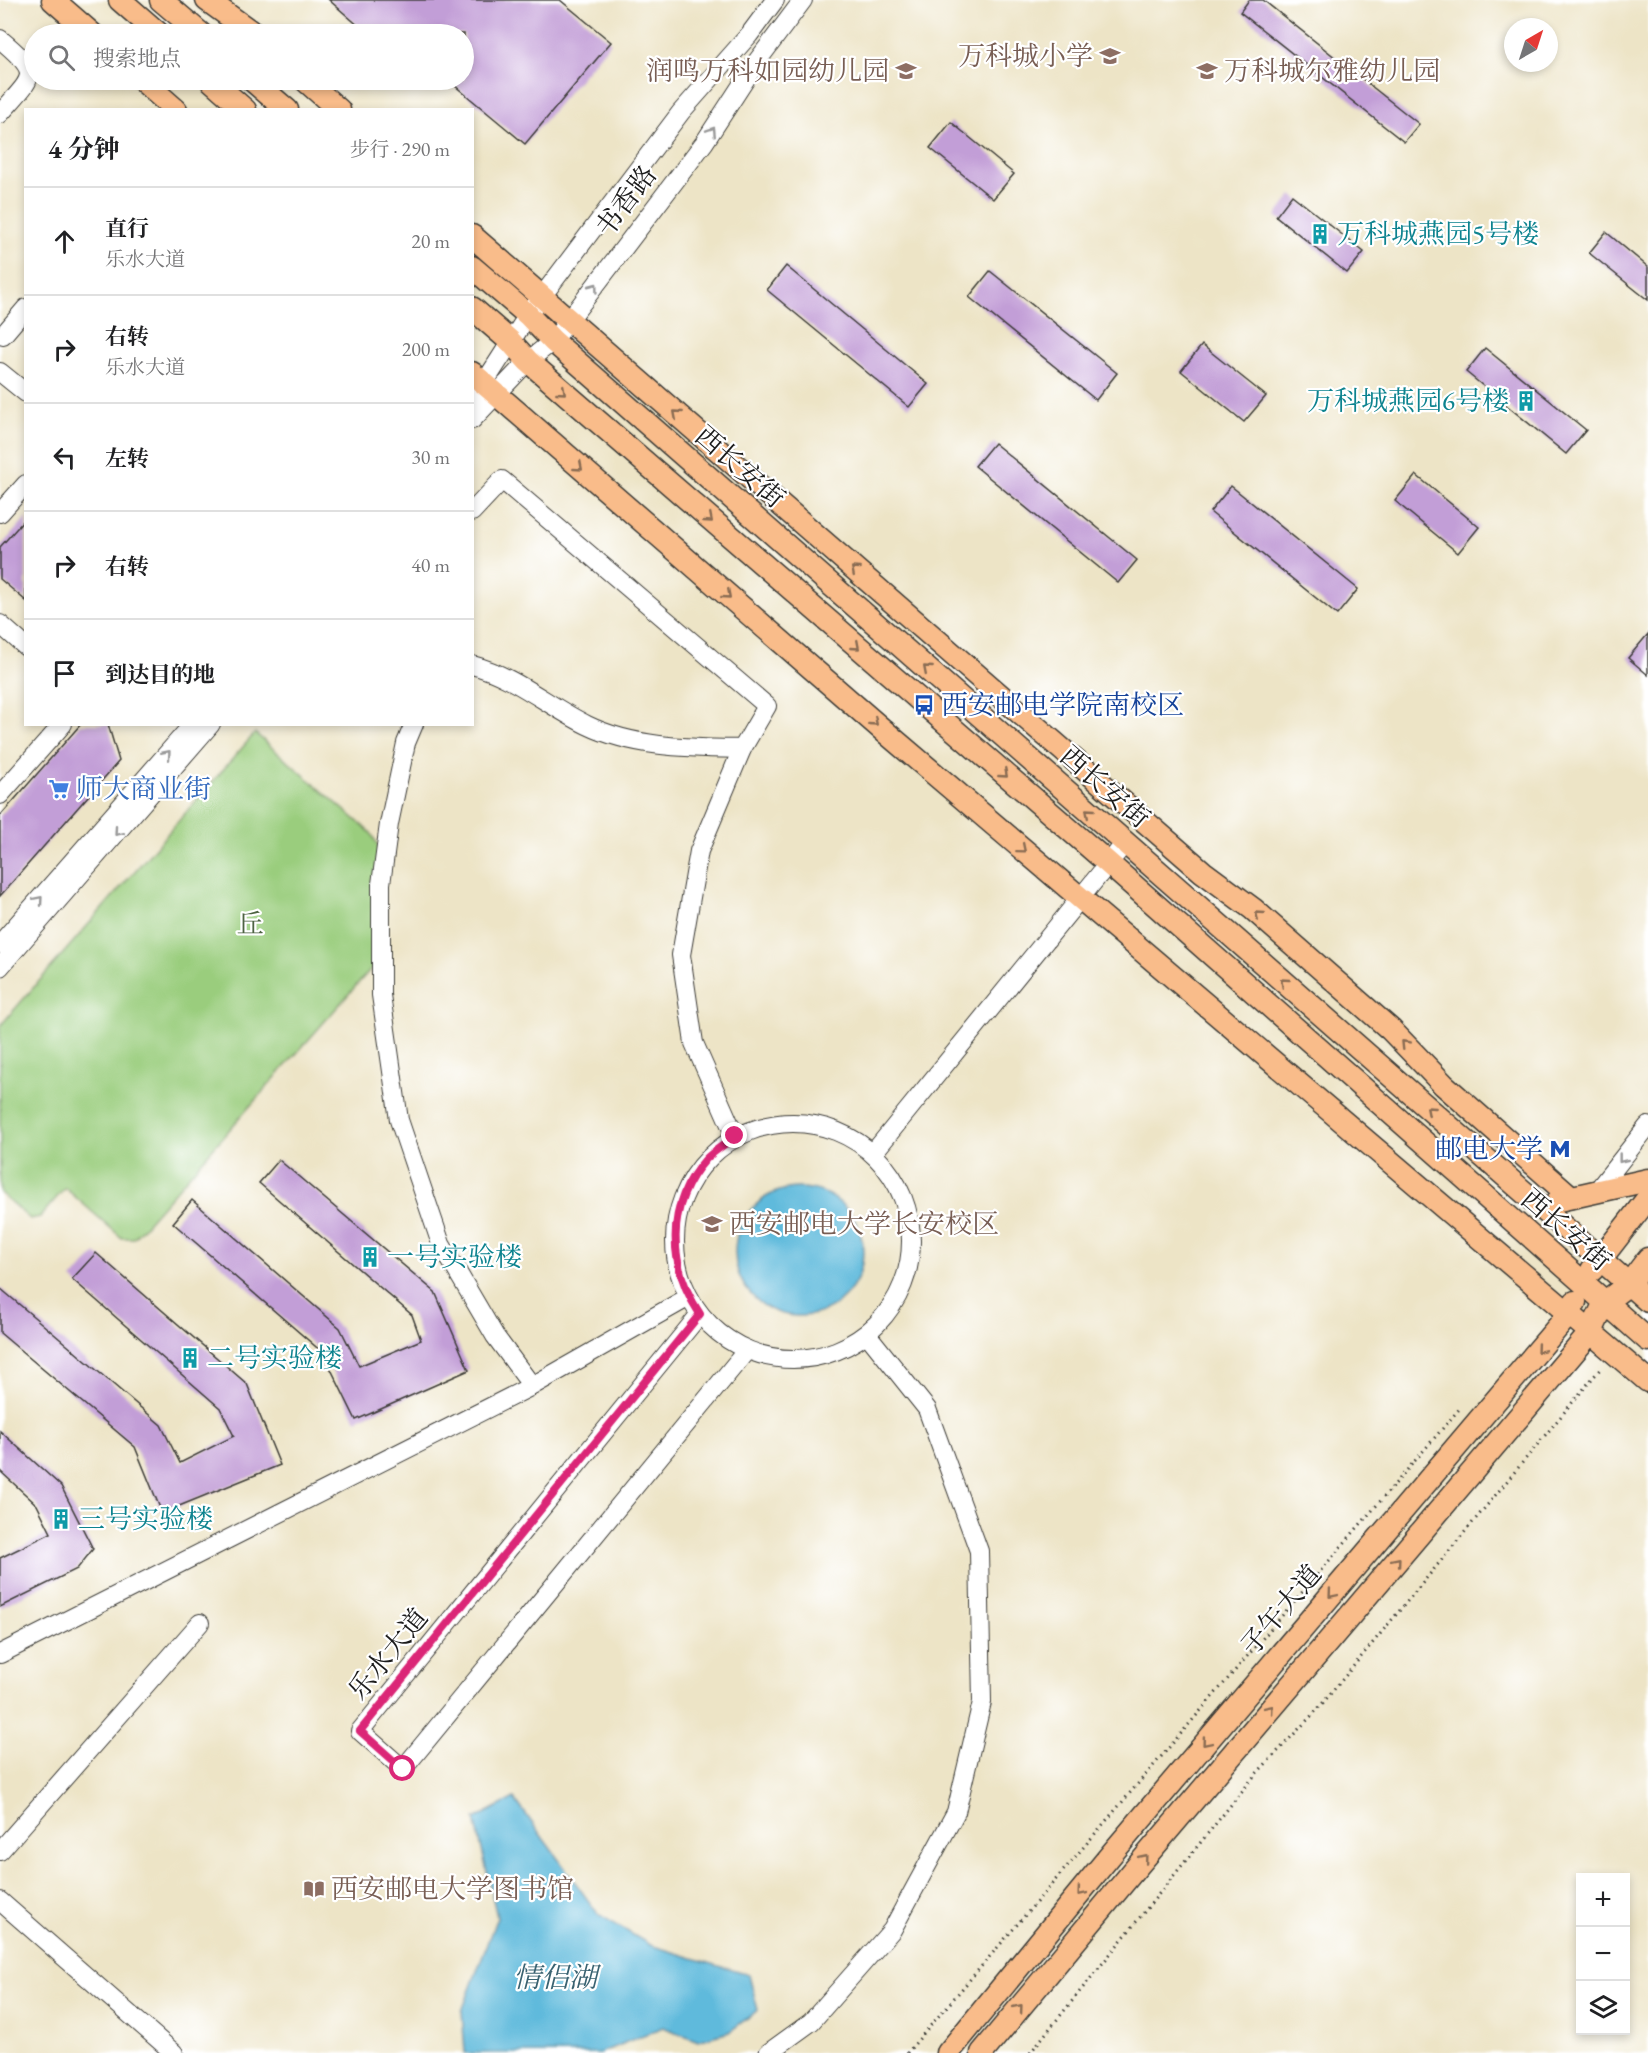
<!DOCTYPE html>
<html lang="zh">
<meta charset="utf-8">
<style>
:root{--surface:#fff;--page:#f6f6f6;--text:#202124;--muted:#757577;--line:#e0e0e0}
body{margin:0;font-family:"EB Garamond","Noto Serif SC",serif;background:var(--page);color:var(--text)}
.controls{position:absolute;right:18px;bottom:18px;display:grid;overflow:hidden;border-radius:0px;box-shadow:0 3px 9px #0003}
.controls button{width:54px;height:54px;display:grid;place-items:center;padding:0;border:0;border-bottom:2px solid var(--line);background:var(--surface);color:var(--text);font:30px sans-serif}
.compass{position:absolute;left:1504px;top:18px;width:54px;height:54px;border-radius:50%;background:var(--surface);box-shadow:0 3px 9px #0003;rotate:39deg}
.stop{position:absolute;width:18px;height:18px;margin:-14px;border:4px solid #db2777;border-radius:50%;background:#fff}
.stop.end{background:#db2777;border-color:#fff;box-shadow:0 2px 6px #0008}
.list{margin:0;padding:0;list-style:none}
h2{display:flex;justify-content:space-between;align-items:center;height:78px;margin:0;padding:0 24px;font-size:26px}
h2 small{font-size:20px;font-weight:400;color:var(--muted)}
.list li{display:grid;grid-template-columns:39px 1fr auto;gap:18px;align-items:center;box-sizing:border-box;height:108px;padding:0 24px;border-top:2px solid var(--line)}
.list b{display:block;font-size:22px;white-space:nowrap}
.list p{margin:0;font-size:20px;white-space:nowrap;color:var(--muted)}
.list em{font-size:20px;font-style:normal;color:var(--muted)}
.icon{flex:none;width:33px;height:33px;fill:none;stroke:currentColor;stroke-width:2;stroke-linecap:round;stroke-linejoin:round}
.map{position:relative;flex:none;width:1648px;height:2053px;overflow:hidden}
.search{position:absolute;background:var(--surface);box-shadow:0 3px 9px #0003;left:24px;top:24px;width:450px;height:66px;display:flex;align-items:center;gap:15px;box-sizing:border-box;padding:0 21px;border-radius:33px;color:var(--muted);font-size:22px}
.panel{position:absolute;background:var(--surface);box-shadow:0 3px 9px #0003;left:24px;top:108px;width:450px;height:618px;border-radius:0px}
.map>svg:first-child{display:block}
.green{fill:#9acd7d;stroke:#5b744c;stroke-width:1.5}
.water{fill:#5fbadc;stroke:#3e6b7c;stroke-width:1.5}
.building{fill:#c29ed7}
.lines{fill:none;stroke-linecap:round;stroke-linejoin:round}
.minor-casing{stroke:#3b3a36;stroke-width:20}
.major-casing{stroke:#3b3a36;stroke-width:25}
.path{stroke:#3b3a36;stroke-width:3;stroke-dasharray:1.5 4.5;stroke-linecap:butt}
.minor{stroke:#fff;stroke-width:18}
.major{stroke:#f9bc8a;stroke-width:22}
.oneway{stroke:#999}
.oneway2{stroke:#8a6c53}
.route{stroke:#db2777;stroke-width:8}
.labels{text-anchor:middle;stroke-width:4.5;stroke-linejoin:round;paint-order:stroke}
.education-label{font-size:27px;fill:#785e54;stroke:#fff;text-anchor:start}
.street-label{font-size:27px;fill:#1c1c1c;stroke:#fff}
.culture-label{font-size:27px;fill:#0d838f;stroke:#fff;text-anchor:start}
.transit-label{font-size:27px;fill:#164399;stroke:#fff;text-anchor:start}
.shop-label{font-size:27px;fill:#366cbe;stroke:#fff;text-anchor:start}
.park-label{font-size:27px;fill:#4e6343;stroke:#fff}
.water-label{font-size:28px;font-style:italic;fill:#3a6372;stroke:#fff}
</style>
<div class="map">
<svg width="1648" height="2053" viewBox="0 0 1648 2053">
<rect width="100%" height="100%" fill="#fff"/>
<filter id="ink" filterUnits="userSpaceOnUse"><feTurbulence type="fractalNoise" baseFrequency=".0167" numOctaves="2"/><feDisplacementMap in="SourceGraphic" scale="12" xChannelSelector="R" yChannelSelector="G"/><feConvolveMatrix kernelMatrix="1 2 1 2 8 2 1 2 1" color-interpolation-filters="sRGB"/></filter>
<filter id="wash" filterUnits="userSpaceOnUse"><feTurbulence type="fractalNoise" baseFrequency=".008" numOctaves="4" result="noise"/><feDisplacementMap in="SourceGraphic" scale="24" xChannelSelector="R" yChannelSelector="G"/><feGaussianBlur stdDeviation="1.35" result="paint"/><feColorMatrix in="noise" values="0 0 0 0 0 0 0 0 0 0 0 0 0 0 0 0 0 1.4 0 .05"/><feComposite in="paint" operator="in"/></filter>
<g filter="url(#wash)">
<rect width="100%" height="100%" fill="#ede4c6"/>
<path class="green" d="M255,733L371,833L383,855L377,962L134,1238H122L65,1188L40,1217L30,1219L0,1193V1026Z"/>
<g class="water">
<circle cx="799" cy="1252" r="64"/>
<path d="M514,1798L598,1914L650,1945L749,1975L758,2010L729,2032L698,2041L663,2027L600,2053H465L462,2011L497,1917L475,1819Z"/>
</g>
<g id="blocks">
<g class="building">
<path d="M329,0H560L611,42L525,144L448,80H464V34H368Z"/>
<path d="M1249,0H1263L1419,124L1404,142L1240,12Z"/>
<path d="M951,122L1014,174L993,199L930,148Z"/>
<path d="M1292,195L1364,252L1347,273L1276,216Z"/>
<path d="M1606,232L1648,267V300L1589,253Z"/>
<path d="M786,266L928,384L909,407L767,290Z"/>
<path d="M990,271L1117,373L1096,400L969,297Z"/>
<path d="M1202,345L1266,396L1244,422L1181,371Z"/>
<path d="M1485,348L1586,430L1566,454L1466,372Z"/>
<path d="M994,443L1137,560L1118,583L975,466Z"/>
<path d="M1416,475L1479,527L1458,553L1395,501Z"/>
<path d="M1231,486L1358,589L1337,615L1210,512Z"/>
<path d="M26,518V601L0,579V547Z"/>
<path d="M1648,634V675L1628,658Z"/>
<path d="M81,724H108L119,761L0,896V816Z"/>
<path d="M279,1160L435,1292L469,1370L356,1420L323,1353L173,1223L192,1200L340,1328L359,1366L421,1340L412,1315L259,1183Z"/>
<path d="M96,1253L247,1384L280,1465L162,1513L135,1447L0,1333V1288L161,1425L180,1463L234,1436L220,1408L72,1279Z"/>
<path d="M0,1431L61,1486L93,1549L77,1569L0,1607V1558L51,1533L37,1505L0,1471Z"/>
</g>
</g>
</g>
<g filter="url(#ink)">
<use href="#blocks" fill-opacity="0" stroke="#3b3a36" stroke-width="1.5"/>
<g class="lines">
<g class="minor-casing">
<g id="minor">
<path d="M0,39C43,75 34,75 0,114"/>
<path d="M3,335L26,308"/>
<path d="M0,372L26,393"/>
<path d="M472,402L528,315L681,112L749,35L775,0"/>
<path d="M472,420L528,361L553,341L704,143L758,60L803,0"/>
<path d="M472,512L502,480L767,706L742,749L699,851L681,955L694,1043L735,1136"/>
<path d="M0,513L26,484"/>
<path d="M0,624L26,647"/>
<path d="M472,665C515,676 548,706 587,725C634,748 691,748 742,749"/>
<path d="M414,724L406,743L389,824L381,884V995L399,1120L441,1244L495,1336L532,1386"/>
<path d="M0,795L63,724"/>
<path d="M0,944L193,724"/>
<path d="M0,967L211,724"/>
<circle cx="793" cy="1241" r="118"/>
<path d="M874,1152L1125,843"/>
<path d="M1596,1192L1648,1126"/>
<path d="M700,1314L360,1731L403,1769L747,1350"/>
<path d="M0,1654L532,1386L689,1297"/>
<path d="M0,1851L200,1623"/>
<path d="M0,1901L174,2053"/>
<path d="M768,2053L811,2022L892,1930L956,1812L982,1702L979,1551L927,1409L867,1334"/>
</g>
</g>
<g class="major-casing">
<g id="major">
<path d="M53,0L92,34"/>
<path d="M120,0L159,34"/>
<path d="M161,0L201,34"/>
<path d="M207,0L254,34"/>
<path d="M142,80L176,110"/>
<path d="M211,80L245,110"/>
<path d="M252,80L287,110"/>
<path d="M305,80L339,110"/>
<path d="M472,236L1203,872L1253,909L1391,1030L1444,1085L1571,1197"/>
<path d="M472,267L528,315L553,341L1648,1301"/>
<path d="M472,308L510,341L528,361L1108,863L1648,1340"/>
<path d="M472,373L884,731L1648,1381"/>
<path d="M1559,1200L1648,1180"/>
<path d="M1592,1270L1648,1198"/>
<path d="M948,2053L1114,1851L1569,1314L1575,1302"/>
<path d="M982,2053L1135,1869L1591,1332L1605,1302L1629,1284L1648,1259"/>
</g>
</g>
<g class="path">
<path d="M907,2053L1461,1407"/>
<path d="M1030,2053L1256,1774L1317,1710L1601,1368"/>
</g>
<use href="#minor" class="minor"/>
<use href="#major" class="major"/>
</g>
<defs><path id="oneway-chevron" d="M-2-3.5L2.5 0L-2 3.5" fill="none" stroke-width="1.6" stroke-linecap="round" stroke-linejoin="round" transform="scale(1.5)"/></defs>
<g class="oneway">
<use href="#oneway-chevron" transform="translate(712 131) rotate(-57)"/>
<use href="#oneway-chevron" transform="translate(594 287) rotate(-53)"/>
<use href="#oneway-chevron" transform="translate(167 754) rotate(-49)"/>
<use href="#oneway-chevron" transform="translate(118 832) rotate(131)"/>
<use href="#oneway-chevron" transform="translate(39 900) rotate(-49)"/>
<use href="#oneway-chevron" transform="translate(1622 1159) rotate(128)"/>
</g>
<g class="oneway2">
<use href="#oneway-chevron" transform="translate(562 391) rotate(41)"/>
<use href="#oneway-chevron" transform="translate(677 414) rotate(-139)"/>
<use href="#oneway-chevron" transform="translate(579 467) rotate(41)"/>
<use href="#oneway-chevron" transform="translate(709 519) rotate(41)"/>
<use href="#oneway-chevron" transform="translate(855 570) rotate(-139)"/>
<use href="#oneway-chevron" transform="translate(727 595) rotate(41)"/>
<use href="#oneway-chevron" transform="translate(856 646) rotate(41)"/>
<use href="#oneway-chevron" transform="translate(927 669) rotate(-139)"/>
<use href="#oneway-chevron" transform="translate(874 722) rotate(41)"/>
<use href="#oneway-chevron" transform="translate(1004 774) rotate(41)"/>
<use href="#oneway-chevron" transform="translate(1089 812) rotate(-139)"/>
<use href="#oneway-chevron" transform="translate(1022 849) rotate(40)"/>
<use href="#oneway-chevron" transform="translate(1259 915) rotate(-139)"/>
<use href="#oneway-chevron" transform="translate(1284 982) rotate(-139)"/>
<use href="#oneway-chevron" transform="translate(1405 1044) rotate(-134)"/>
<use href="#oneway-chevron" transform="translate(1430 1110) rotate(-139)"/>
<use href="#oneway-chevron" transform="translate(1540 1349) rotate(130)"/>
<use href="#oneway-chevron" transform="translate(1397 1561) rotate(-50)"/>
<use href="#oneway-chevron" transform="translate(1332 1594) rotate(130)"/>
<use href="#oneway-chevron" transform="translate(1270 1709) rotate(-50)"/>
<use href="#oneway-chevron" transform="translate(1206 1742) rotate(130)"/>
<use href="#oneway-chevron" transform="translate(1144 1858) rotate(-50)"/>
<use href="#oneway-chevron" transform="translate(1081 1892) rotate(130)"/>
<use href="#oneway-chevron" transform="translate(1019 2008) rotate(-50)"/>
</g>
</g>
<g class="lines" filter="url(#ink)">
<path class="route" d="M403,1769L360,1731L700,1314C668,1266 665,1205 706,1159C714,1151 726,1144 735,1136"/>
</g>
<defs>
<g id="school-bare" transform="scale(1.62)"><path d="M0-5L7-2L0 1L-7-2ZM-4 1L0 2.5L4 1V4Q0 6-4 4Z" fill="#8d6e63" stroke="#fff" stroke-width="2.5" paint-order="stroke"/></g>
<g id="building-bare" transform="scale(1.62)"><path d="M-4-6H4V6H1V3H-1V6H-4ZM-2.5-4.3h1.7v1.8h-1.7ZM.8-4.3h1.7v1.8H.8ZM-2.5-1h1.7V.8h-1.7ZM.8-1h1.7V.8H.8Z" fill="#0f9aa8" stroke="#fff" stroke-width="2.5" paint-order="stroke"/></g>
<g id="bus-bare" transform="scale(1.62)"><path d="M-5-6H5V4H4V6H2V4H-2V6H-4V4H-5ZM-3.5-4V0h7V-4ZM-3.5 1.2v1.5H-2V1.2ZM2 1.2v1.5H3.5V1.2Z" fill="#1a4fb4" stroke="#fff" stroke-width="2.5" paint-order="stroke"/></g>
<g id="supermarket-bare" transform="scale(1.62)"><path d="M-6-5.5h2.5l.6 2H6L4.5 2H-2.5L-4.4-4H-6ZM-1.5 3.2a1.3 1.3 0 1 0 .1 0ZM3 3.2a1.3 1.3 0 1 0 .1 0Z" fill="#3f7fe0" stroke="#fff" stroke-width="2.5" paint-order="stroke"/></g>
<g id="metro-bare" transform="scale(1.62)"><path d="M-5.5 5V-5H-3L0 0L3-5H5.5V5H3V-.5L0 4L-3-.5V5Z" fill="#1a4fb4" stroke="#fff" stroke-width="2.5" paint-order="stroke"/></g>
<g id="university-bare" transform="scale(1.62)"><path d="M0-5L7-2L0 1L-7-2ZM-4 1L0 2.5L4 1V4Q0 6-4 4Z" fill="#8d6e63" stroke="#fff" stroke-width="2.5" paint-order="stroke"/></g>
<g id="library-bare" transform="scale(1.62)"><path d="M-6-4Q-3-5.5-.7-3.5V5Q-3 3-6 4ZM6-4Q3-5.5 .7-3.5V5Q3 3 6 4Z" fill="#8d6e63" stroke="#fff" stroke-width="2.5" paint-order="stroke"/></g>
</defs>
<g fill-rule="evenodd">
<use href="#school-bare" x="1110" y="56"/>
<use href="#school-bare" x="906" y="71"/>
<use href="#school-bare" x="1207" y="71"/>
<use href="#building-bare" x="1320" y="234"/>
<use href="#building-bare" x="1526" y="401"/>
<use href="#bus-bare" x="924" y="705"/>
<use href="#supermarket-bare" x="59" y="789"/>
<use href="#metro-bare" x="1560" y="1149"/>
<use href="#university-bare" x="712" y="1224"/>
<use href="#building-bare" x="370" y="1257"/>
<use href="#building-bare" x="190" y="1358"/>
<use href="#building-bare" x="61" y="1519"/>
<use href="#library-bare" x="314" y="1889"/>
</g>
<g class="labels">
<g class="education-label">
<text x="1093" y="65" text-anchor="end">万科城小学</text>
<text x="889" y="80" text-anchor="end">润鸣万科如园幼儿园</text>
<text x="1224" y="80">万科城尔雅幼儿园</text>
<text x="729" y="1233">西安邮电大学长安校区</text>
<text x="331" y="1898">西安邮电大学图书馆</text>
</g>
<g class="street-label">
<text transform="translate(626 201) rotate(-53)" y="9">书香路</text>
<text transform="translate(740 467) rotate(41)" y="9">西长安街</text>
<text transform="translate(1105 787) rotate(41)" y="9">西长安街</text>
<text transform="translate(1566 1230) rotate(41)" y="9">西长安街</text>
<text transform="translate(1281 1610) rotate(-50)" y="9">子午大道</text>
<text transform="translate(388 1654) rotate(-51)" y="9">乐水大道</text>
</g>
<g class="culture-label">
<text x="1337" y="243">万科城燕园5号楼</text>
<text x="1509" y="410" text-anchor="end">万科城燕园6号楼</text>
<text x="387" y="1266">一号实验楼</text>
<text x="207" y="1367">二号实验楼</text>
<text x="78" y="1528">三号实验楼</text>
</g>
<g class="transit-label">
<text x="941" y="714">西安邮电学院南校区</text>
<text x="1543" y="1158" text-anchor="end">邮电大学</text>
</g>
<g class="shop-label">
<text x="76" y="798">师大商业街</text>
</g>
<g class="park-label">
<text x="250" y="933">丘</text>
</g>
<g class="water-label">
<text x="555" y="1987">情侣湖</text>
</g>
</g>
</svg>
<div class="controls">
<button>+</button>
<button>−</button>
<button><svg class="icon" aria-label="layers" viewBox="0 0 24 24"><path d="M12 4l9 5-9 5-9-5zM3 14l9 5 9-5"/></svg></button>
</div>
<svg class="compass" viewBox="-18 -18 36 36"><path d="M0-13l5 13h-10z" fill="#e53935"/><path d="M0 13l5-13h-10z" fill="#757577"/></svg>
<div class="stop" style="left:403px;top:1769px"></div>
<div class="stop end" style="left:735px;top:1136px"></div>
<div class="search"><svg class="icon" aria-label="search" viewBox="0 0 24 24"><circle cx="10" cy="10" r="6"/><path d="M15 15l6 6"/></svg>搜索地点</div>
<section class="panel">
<h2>4 分钟<small>步行 · 290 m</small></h2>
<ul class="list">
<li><svg class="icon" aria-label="ahead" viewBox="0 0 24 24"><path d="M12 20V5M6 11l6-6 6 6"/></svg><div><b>直行</b><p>乐水大道</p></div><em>20 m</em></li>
<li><svg class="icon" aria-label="right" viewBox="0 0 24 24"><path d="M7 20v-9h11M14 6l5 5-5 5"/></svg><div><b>右转</b><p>乐水大道</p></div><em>200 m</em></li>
<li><svg class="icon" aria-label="left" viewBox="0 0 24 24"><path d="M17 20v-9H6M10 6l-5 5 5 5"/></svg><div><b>左转</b></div><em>30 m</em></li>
<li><svg class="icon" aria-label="right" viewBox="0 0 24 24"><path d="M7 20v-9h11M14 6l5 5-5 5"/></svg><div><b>右转</b></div><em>40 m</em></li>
<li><svg class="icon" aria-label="arrive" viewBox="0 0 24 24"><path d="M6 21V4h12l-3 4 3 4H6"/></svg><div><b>到达目的地</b></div></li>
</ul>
</section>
</div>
